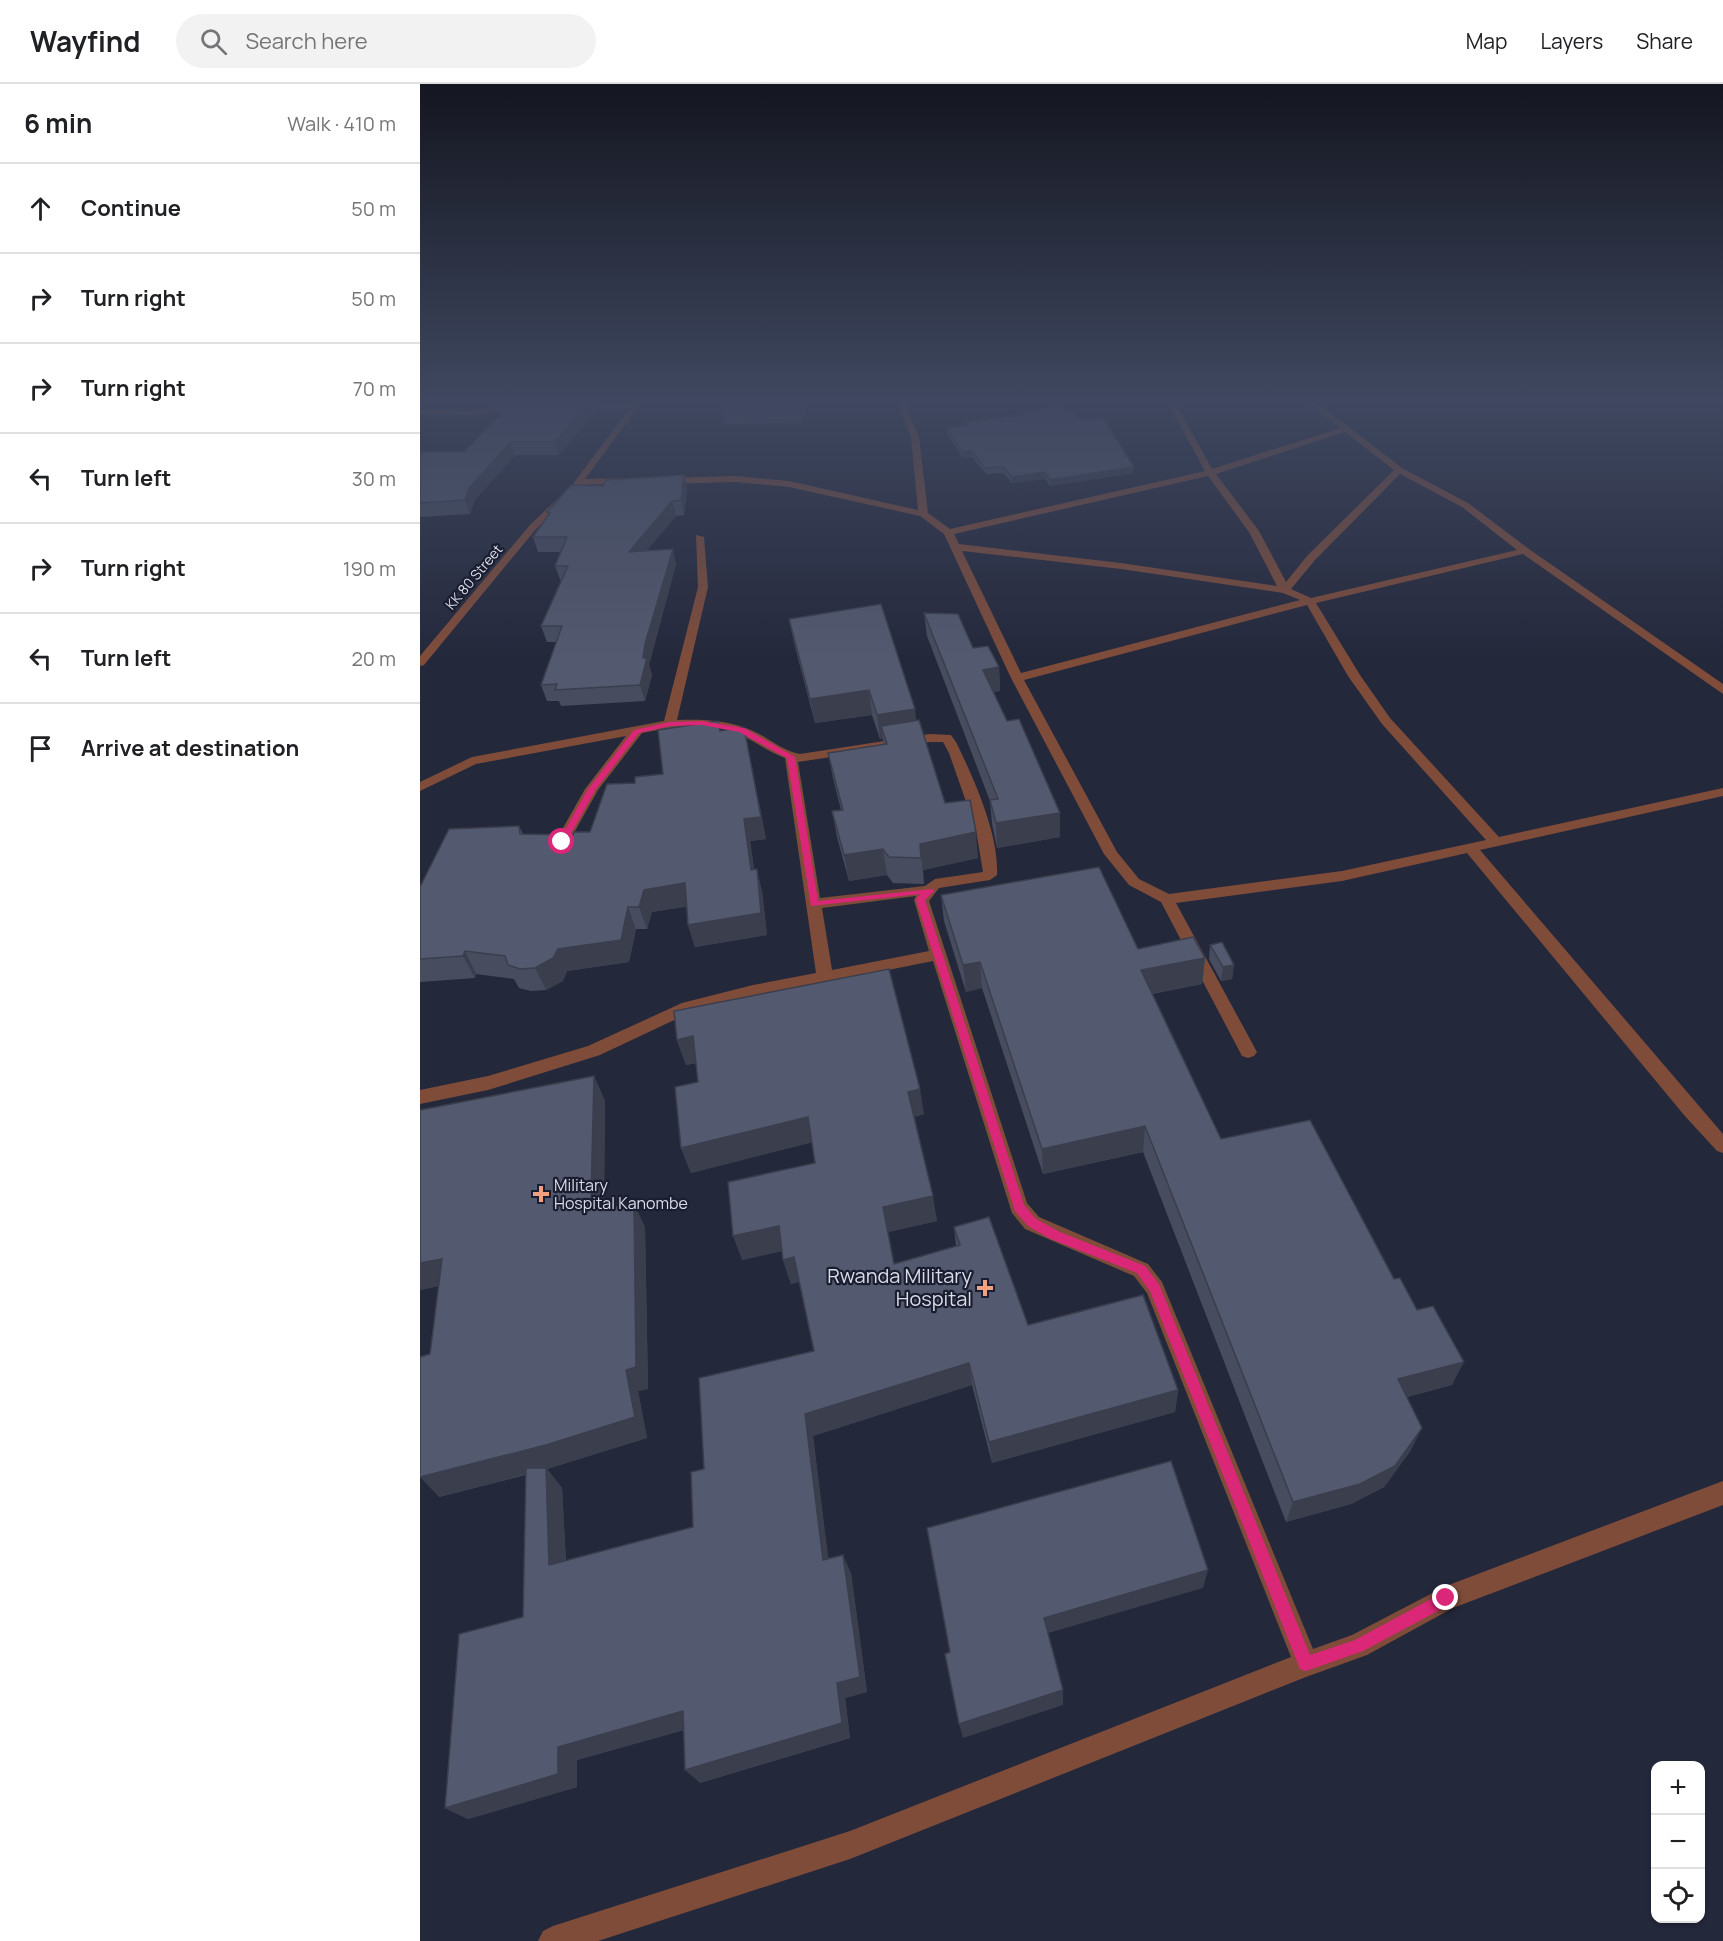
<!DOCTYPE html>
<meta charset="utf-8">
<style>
:root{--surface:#fff;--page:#f2f2f2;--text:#202124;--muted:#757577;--line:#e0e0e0}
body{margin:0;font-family:Manrope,sans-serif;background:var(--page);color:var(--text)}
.controls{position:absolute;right:18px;bottom:18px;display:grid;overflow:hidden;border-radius:12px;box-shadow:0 2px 4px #0004}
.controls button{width:54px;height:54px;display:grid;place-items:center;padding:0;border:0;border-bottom:2px solid var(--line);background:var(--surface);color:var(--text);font:30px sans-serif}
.stop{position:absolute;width:18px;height:18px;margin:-14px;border:4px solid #db2777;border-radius:50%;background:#fff}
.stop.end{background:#db2777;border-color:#fff;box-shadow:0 2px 6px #0008}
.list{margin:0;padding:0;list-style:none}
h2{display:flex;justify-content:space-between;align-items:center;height:78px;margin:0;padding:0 24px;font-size:26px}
h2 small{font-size:20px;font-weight:400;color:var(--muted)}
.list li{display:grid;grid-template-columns:39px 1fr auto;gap:18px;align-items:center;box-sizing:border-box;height:90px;padding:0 24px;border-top:2px solid var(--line)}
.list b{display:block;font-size:22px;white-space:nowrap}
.list em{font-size:20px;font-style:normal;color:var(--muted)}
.icon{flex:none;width:33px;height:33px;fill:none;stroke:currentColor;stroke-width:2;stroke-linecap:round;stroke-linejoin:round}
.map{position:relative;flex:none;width:1303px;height:1857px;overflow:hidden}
header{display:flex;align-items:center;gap:36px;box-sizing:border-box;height:84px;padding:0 30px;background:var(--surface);border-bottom:2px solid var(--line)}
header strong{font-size:28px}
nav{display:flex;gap:33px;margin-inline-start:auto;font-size:21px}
.search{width:420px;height:54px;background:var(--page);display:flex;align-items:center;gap:15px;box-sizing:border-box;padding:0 21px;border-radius:33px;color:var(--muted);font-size:22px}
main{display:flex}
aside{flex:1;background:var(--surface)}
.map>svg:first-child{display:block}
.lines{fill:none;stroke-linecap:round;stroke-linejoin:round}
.minor{fill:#7f4c3a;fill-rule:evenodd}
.wall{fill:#474d5f}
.shaded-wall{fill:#3a3e4d}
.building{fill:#53596e;stroke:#3a3e4d;stroke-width:1.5}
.route{fill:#db2777}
.poi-dot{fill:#f3a081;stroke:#1a1e30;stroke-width:2}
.labels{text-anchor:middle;stroke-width:4.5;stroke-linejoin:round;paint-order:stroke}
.far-street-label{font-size:14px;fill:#d8dce8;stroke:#1a1e30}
.poi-label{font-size:16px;fill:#d8dce8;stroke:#1a1e30;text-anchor:start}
.near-poi-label{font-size:20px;fill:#d8dce8;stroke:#1a1e30;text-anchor:end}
</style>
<header>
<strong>Wayfind</strong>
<div class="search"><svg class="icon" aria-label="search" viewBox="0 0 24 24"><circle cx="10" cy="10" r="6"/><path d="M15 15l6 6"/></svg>Search here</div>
<nav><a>Map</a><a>Layers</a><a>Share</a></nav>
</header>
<main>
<aside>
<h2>6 min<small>Walk · 410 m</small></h2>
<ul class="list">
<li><svg class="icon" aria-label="ahead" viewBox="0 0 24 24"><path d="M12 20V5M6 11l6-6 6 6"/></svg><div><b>Continue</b></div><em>50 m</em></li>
<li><svg class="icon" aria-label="right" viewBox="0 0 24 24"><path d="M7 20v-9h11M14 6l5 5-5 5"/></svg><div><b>Turn right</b></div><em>50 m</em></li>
<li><svg class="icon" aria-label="right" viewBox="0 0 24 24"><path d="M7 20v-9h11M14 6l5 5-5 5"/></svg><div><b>Turn right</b></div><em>70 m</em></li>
<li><svg class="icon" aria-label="left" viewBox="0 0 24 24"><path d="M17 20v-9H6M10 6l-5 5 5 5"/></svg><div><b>Turn left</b></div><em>30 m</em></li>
<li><svg class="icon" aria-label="right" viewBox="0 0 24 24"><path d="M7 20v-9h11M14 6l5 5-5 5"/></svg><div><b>Turn right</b></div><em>190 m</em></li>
<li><svg class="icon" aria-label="left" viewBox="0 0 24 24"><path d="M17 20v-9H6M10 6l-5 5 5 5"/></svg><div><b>Turn left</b></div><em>20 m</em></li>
<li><svg class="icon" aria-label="arrive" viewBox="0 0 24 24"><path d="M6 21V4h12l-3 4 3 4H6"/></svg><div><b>Arrive at destination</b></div></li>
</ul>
</aside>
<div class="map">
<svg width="1303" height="1857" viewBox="0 0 1303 1857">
<rect width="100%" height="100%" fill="#24283b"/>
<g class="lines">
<g class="minor">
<path d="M217,314H225L165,395L208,394L213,397L211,399L161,401L116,445L4,581L0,582V572L110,441L152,401L210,324H150V320L213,319Z"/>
<path d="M475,314H483L499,353L508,429L530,445L785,387L745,314H753L792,385L920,344L882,314H891L982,384L1048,419L1109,465L1303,600V610L1103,470L896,519L940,591L970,634L1079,753L1303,704V712L1060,766L1303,1050V1069L1297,1067L1264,1031L1047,769L922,797L756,819L837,968L834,972L828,974L822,972L741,818L709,801L684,770L591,594L524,450L500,432L369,403L316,398L243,400L238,397L243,394L316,392L369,397L498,426L491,353ZM925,348L974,386L887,472L866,498L839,447L796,390ZM980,390L1042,423L1097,466L891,514L871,505L895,476ZM788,392L829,448L857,502L701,479L539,460L534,450ZM542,467L701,485L863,509L880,516L601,589ZM887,521L928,592L962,640L1066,756L922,787L749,810L719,795L697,768L604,596Z"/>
<path d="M86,320H109L113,322L52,331L0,330V326L52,327Z"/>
<path d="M276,451L284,453L288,503L257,636C283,635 309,636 333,647C349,654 362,667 380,670L510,650L531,651L536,658C554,695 579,750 577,791L570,796L519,804L509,817L607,1119L619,1133L728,1180L742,1198L893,1565L932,1551L1026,1502L1303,1397V1421L1033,1524L947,1571L886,1593L430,1775L178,1857H118L123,1847L133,1842L430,1747L871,1573L727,1209L714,1192L605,1145L592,1129L513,877L333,913L267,930L180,971L68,1006L0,1020V1006L68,992L168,962L262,919L333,901L396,889L365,674C350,669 338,659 323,652C292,637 254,643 222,649L178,706L147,761L142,762L135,758L165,705L206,652L56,680L0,707V698L52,673L244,637L278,503ZM510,658H523L529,669L556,746L563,788L515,795L505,802L400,814L378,678ZM496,812L494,816L509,867L412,886L402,824Z"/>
</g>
</g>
<g class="wall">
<path d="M96,314H185L183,317H174L176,326L139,371H95L55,416L50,430L0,433V368H44Z"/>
<path d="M390,314L381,339L304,340L300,320Z"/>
<path d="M604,326L646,327L659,335L713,389L630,402L625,395L592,399L583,389L566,390L552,373L543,374L527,350V344L546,342V338L604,330Z"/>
<path d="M264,391L267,405L264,431L256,432L226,467L256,480L230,577L229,580L232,591L225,617L141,622L139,617H127L121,601L136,558H127L121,542L141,498L135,482L141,468H118L113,453L128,431L127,428L183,402Z"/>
<path d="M504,529L579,583L580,607L573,608L640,753L577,764L572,740L570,717L507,552Z"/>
<path d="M369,535L496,637L525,719L558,774L503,786L504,800L473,799L467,791L429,797L417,753L412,727L421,726L413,694L408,669L463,660V655H460L452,631L395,639L374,559Z"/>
<path d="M324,643L346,755L330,757L334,785L342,807L347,851L275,863L268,841L267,822L232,828L227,845H216L209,878L147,887L143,897L126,906L111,907L99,904L94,895L56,890L55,894L0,898V803L99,742L103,750L153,751L170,748L215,699L243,690L300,647Z"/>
<path d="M521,811L718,865L785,874L782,900L732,910L801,1055L974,1195L1032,1301L987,1313L991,1366L964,1403L931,1420L866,1438L723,1068L623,1090L562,904L546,908L524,837Z"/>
<path d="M790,861L814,881L812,895L801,897L789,875Z"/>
<path d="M257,956L504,1030L494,1033L517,1137L468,1148L474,1180L536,1162L534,1143L608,1241L758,1306L755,1328L572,1379L552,1301L393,1352L408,1475L431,1489L447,1608L425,1614L430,1654L280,1699L264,1646L157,1676V1703L48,1735L25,1724L103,1533L106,1391L19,1413L10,1270L19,1202L0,1206L174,992L185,1017L184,1115L188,1125L225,1143L228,1305L218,1307L227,1354L127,1385L142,1404L146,1477L273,1443L284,1385L394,1267L379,1198L371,1200L363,1176L362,1167L322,1176L395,1079L392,1058L271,1089L261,1064L278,998L276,979L266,981Z"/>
</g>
<g class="shaded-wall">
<path d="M0,314H8L0,321Z"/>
<path d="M172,314L176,326L139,371L135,358Z"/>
<path d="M380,314H390L381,339L378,319Z"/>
<path d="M91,358L95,371L55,416L50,430L45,416L50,403Z"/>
<path d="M552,367V373L543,374L542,368Z"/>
<path d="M714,383L713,389L630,402V396Z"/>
<path d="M625,388V395L592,399V393Z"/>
<path d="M264,391L267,405L264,431L261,416Z"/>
<path d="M252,417L256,432L213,483L209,468Z"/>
<path d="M253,465L256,480L230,577L229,580L232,591L225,617L220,601L225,560Z"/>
<path d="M579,583L580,607L564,609L563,586Z"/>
<path d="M449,606L452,631L395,639L390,615Z"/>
<path d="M495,625L498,650L461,642L463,655H460L457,631Z"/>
<path d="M324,643L346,755L330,757L337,808L331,786L324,735Z"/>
<path d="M640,729V753L577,764L576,739Z"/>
<path d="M556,748L558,774L503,786L504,800L500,760Z"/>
<path d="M463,765L467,791L429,797L424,771Z"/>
<path d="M337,785L342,807L347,851L275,863L268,841Z"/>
<path d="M265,799L272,822L232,828L227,845L219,823L224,806Z"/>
<path d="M208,823L216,845L209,878L147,887L143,897L126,906L115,884L138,865Z"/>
<path d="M45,867L56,890L55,894L43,872Z"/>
<path d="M785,874L782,900L719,912L721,886Z"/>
<path d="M560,878L562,904L546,908L543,881Z"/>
<path d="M814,881L812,895L801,897L803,883Z"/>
<path d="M273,952L282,978L266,981L257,956Z"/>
<path d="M174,992L185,1017L184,1115L194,1136L171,1115Z"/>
<path d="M500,1005L504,1030L492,1033L488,1008Z"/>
<path d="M388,1033L394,1058L271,1089L261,1064Z"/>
<path d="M725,1042L723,1068L623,1090L622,1065Z"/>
<path d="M513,1112L517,1137L468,1148L463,1123Z"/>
<path d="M214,1119L225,1143L228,1305L218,1307L227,1354L127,1385L142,1404L147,1500L129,1481L126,1385L19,1413L0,1393L206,1286Z"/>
<path d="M359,1142L367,1166L322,1176L313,1152Z"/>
<path d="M374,1173L382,1197L371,1200L363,1176Z"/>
<path d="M22,1175L38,1198L0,1206V1179Z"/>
<path d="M1044,1278L1032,1301L968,1318L978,1295Z"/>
<path d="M549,1279L552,1301L393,1352L411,1495L403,1476L385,1330Z"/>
<path d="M758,1306L755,1328L572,1379L569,1358Z"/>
<path d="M1002,1344L991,1366L964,1403L931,1420L866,1438L873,1418Z"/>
<path d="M423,1471L431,1489L447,1608L425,1614L430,1654L280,1699L265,1686L417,1599Z"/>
<path d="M788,1486L783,1504L625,1550L624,1534Z"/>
<path d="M643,1606V1621L543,1654L539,1640Z"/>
<path d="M263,1627L277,1642L157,1676V1703L48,1735L25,1724L138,1663Z"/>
</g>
<g class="building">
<path d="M96,314H172L135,358H91L50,403L45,416L0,419V368H44Z"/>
<path d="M303,314H380L378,319L300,320Z"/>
<path d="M641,323L646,327H655L659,335L683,334L714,383L630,396L625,388L592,393L583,383L565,384L552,367L542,368L527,344L549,341L546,338L606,330L604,326Z"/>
<path d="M264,391L261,416L252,417L209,468L253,465L225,560L223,574H227L220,601L135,606L137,600L121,601L142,542H121L148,482H135L147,453H113L130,429L127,428L151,401L183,402L186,396Z"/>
<path d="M461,520L495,625L457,631L449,606L390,615L369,535Z"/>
<path d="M504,529L538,530L553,564L568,562L579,583L563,586L587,637L599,635L640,729L576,739L570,716L578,715Z"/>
<path d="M499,636L525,719L550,716L556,748L500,760L501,774L469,773L463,765L424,771L412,727L423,726L408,669L467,660L461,642Z"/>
<path d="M298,637L300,647L324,643L341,733L324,735L331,786L337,785L341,829L268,841L265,799L224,806L219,823H208L201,856L138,865L133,874L115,884L100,885L88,881L85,872L45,867L43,872L0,875V803L29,745L99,742L100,750L153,751L154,748H170L187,700L215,699V693L243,690L238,646Z"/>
<path d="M679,783L718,865L773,853L785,874L721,886L801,1055L890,1036L974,1195L980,1194L997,1226L1013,1222L1044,1278L978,1295L1002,1344L975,1382L940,1400L873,1418L725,1042L622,1065L560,878L543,881L521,811Z"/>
<path d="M802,858L814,881L803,883L790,861Z"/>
<path d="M469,885L500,1005L488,1008L513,1112L463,1123L474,1180L540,1161L534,1143L569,1133L608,1241L723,1211L758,1306L569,1358L549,1279L385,1330L403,1476L423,1471L440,1593L417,1599L422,1639L265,1686L263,1627L138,1663V1690L25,1724L39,1550L103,1533L106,1384H126L129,1481L273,1443L271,1388L284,1385L279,1294L394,1267L374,1173L363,1176L359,1142L313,1152L308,1098L395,1079L388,1033L261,1064L255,1003L278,998L273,952L257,956L254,927Z"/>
<path d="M174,992L171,1115L182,1113L185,1125L214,1119L216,1283L206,1286L215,1333L126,1361L0,1393V1273L10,1270L22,1175L0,1179V1026Z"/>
<path d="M751,1377L788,1486L624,1534L643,1606L539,1640L525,1570L530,1568L507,1444Z"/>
</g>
<linearGradient id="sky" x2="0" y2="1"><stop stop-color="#141620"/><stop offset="0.55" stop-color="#3f4860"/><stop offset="1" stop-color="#3f4860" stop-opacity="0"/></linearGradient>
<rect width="1303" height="574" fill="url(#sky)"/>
<path class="route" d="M282,637L324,644L375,673L398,817L512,805L514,807L505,816L604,1121L616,1135L640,1148L725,1182L739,1200L890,1571L935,1556L1026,1507L1031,1509L1033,1514L1031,1520L943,1567L886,1587L880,1585L730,1207L717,1189L631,1155L608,1142L595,1127L496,816L500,810L391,822L367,674L319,648L282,641L250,642L219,649L176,705L145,760H139L138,758L168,705L214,646L250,638Z"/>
<g class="poi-dot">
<path d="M118 1101h6v6h6v6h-6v6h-6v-6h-6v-6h6z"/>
<path d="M562 1195h6v6h6v6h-6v6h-6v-6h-6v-6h6z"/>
</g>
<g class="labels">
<g class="far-street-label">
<text transform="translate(54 493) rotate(-50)" y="5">KK 80 Street</text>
</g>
<g class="poi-label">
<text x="134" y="1107">Military<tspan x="134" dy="18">Hospital Kanombe</tspan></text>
</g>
<g class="near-poi-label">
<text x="552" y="1199">Rwanda Military<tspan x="552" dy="23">Hospital</tspan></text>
</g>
</g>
</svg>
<div class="controls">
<button>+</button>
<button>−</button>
<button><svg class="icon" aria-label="locate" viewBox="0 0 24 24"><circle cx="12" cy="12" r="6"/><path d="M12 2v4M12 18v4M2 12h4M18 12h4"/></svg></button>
</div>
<div class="stop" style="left:142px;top:758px"></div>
<div class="stop end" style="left:1026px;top:1514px"></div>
</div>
</main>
